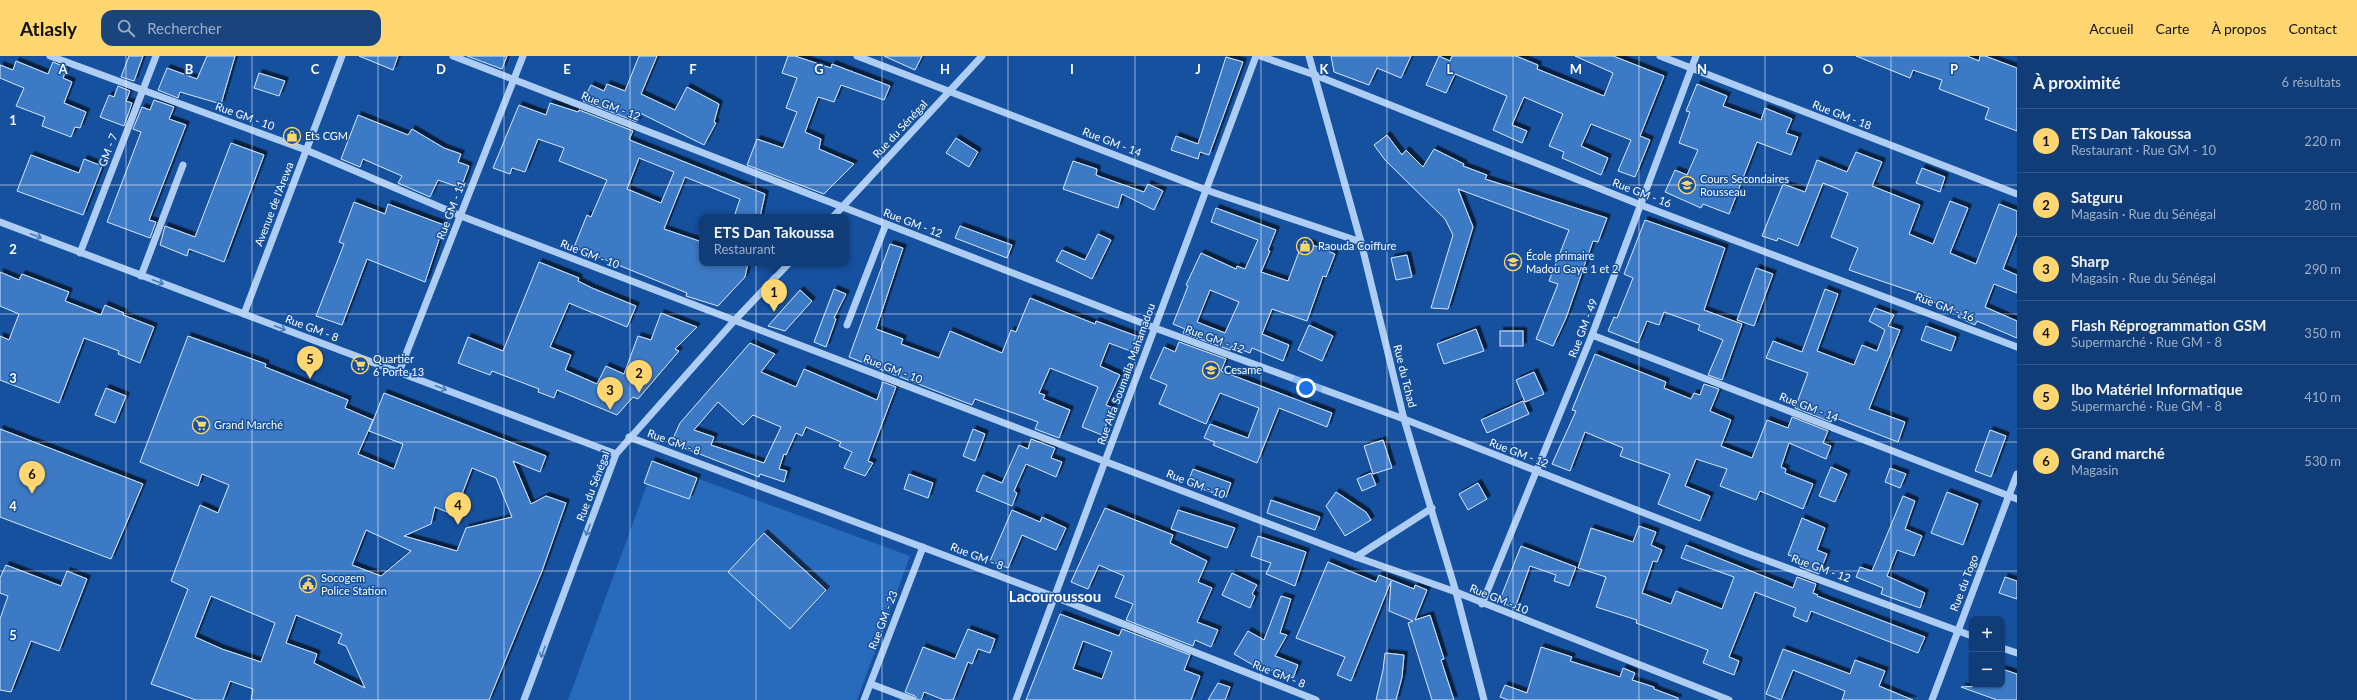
<!DOCTYPE html>
<html lang="fr">
<meta charset="utf-8">
<style>
:root{--surface:#103d77;--page:#19447c;--text:#f1f3f6;--muted:#9caec6;--line:#305689;--accent:#ffd66f}
body{margin:0;font-family:Lato,sans-serif;background:var(--page);color:var(--text)}
.controls{position:absolute;right:12px;bottom:12px;display:grid;overflow:hidden;border-radius:8px;box-shadow:0 1px 3px #0004}
.controls button{width:36px;height:36px;display:grid;place-items:center;padding:0;border:0;border-bottom:1px solid var(--line);background:var(--surface);color:var(--text);font:20px sans-serif}
.you{position:absolute;left:1306px;top:332px;width:14px;height:14px;margin:-10px;border:3px solid #fff;border-radius:50%;background:#1a73e8;box-shadow:0 0 0 6px #1a73e833}
.badge{display:grid;place-items:center;width:26px;height:26px;border-radius:50%;background:var(--accent);color:#111;font-size:13px;font-weight:700}
.pin{position:absolute;translate:-50% -33px;filter:drop-shadow(0 1px 2px #0008)}
.pin::after{content:'';position:absolute;top:21px;width:14px;height:12px;background:inherit;clip-path:polygon(0 0,100% 0,50% 100%)}
.popup{position:absolute;left:699px;top:158px;width:150px;height:52px;box-sizing:border-box;display:grid;place-content:center;border-radius:8px;background:var(--surface);filter:drop-shadow(0 1px 3px #0005);font-size:13px;white-space:nowrap;color:var(--muted)}
.popup b{font-size:15px;color:var(--text)}
.popup::after{content:'';position:absolute;left:50%;top:100%;margin-left:-8px;border:8px solid transparent;border-top-color:var(--surface)}
.list{margin:0;padding:0;list-style:none}
h2{display:flex;justify-content:space-between;align-items:center;height:52px;margin:0;padding:0 16px;font-size:17px}
h2 small{font-size:13px;font-weight:400;color:var(--muted)}
.list li{display:grid;grid-template-columns:26px 1fr auto;gap:12px;align-items:center;box-sizing:border-box;height:64px;padding:0 16px;border-top:1px solid var(--line)}
.list b{display:block;font-size:15px;white-space:nowrap}
.list p{margin:0;font-size:13px;white-space:nowrap;color:var(--muted)}
.list em{font-size:13px;font-style:normal;color:var(--muted)}
.icon{flex:none;width:22px;height:22px;fill:none;stroke:currentColor;stroke-width:2;stroke-linecap:round;stroke-linejoin:round}
.map{position:relative;flex:none;width:2017px;height:644px;overflow:hidden}
header{display:flex;align-items:center;gap:24px;box-sizing:border-box;height:56px;padding:0 20px;background:var(--accent);color:#111}
header strong{font-size:19px}
nav{display:flex;gap:22px;margin-inline-start:auto;font-size:14px}
.search{width:280px;height:36px;background:var(--page);display:flex;align-items:center;gap:10px;box-sizing:border-box;padding:0 14px;border-radius:12px;color:var(--muted);font-size:15px}
main{display:flex}
aside{flex:1;background:var(--surface)}
.map>svg:first-child{display:block}
.green{fill:#286bbc}
.building{fill:#3d7ac5;stroke:#d5e7fd;fill-rule:evenodd;filter:url(#shadow)}
.lines{fill:none;stroke-linecap:round;stroke-linejoin:round}
.minor{stroke:#adcdf4;stroke-width:7}
.oneway{stroke:#4a7cbd}
.grid{fill:none;stroke:#fff;stroke-width:1;stroke-opacity:0.55}
.labels{text-anchor:middle;stroke-width:3;stroke-linejoin:round;paint-order:stroke}
.street-label{font-size:11px;fill:#fff;stroke:#15519f}
.poi-label{font-size:11px;fill:#fff;stroke:#15519f;text-anchor:start}
.district-label{font-size:15px;font-weight:bold;fill:#fff;stroke:#15519f}
.grid-label{font-size:13px;text-anchor:middle;font-weight:bold;fill:#fff;stroke:#15519f;stroke-width:3;stroke-linejoin:round;paint-order:stroke}
</style>
<header>
<strong>Atlasly</strong>
<div class="search"><svg class="icon" aria-label="search" viewBox="0 0 24 24"><circle cx="10" cy="10" r="6"/><path d="M15 15l6 6"/></svg>Rechercher</div>
<nav><a>Accueil</a><a>Carte</a><a>À propos</a><a>Contact</a></nav>
</header>
<main>
<div class="map">
<svg width="2017" height="644" viewBox="0 0 2017 644">
<defs>
<filter id="shadow"><feDropShadow dx="3.5" dy="-3.5" stdDeviation="0" flood-color="#0009"/></filter>
</defs>
<rect width="100%" height="100%" fill="#15519f"/>
<path class="green" d="M655,407L910,500L857,644H568Z"/>
<g class="building">
<path d="M129,0H143L134,25L121,21Z"/>
<path d="M207,0H235L221,48L180,36L178,42L158,34L167,12L197,23Z"/>
<path d="M359,0H398L393,14Z"/>
<path d="M467,0H507L502,13Z"/>
<path d="M639,0H657L641,38L675,54L687,31L719,48L714,66L716,67L704,89L640,57L637,66L583,45L591,29L604,35L607,28L625,35Z"/>
<path d="M788,0H795L831,12L832,8L890,30L884,44L841,29L834,46L818,41L805,76L821,83L819,93L854,108L824,138L747,109L757,83L783,92L797,56L786,52L797,22L782,17Z"/>
<path d="M884,0H922L915,14Z"/>
<path d="M1331,0H1411L1401,22L1377,12L1369,29L1334,16Z"/>
<path d="M1439,0L1450,5L1452,0H1516L1538,9L1537,13L1604,40L1613,17L1575,0H1613L1664,20L1640,80L1650,84L1635,121L1618,115L1631,84L1591,68L1581,90L1608,102L1601,119L1562,102L1564,96L1549,90L1563,58L1524,41L1512,69L1527,75L1522,87L1493,74L1507,40L1455,18L1446,37L1426,29Z"/>
<path d="M1856,0H1967L1979,5L1980,0H1985L2017,12V75L1985,63L1989,52L1939,33L1942,24L1913,14L1910,22Z"/>
<path d="M1226,1L1243,6L1209,99L1200,96L1198,103L1171,94L1176,80L1198,88Z"/>
<path d="M16,5L48,18L53,6L67,12L63,22L72,26L64,47L86,56L80,72L75,71L71,81L42,70L45,61L16,50L24,32L0,22V9L13,14Z"/>
<path d="M259,17L285,25L279,40L254,32Z"/>
<path d="M1697,28L1727,40L1723,50L1761,64L1765,52L1792,63L1786,77L1798,81L1791,99L1757,86L1729,158L1703,148L1701,152L1665,136L1675,114L1687,119L1698,94L1679,87L1690,56L1686,55Z"/>
<path d="M118,30L130,35L126,45L132,47L124,70L100,61L109,39L114,41Z"/>
<path d="M154,44L174,51L169,63L186,69L149,164L156,166L150,182L107,166L141,76L133,73L142,51L150,54Z"/>
<path d="M550,47L578,56L579,54L633,75L629,83L632,85L765,138L760,161H734L740,143L685,121L664,173L702,186V207H748L745,221L718,250L686,240L687,237L574,191L587,159L591,161L607,124L559,105L564,92L538,83L525,116L512,112L510,118L493,112L519,49L546,59ZM639,102L674,116L661,147L627,133Z"/>
<path d="M358,59L408,79L412,73L444,92L461,98L458,106L469,110L461,132L438,124L430,141L398,127L402,120L363,103L360,111L341,103Z"/>
<path d="M1387,79L1402,99L1406,94L1423,111L1434,93L1464,108L1463,110L1487,119L1485,123L1607,162L1598,186L1593,185L1566,262L1553,290L1536,283L1558,228L1549,225L1569,174L1458,133L1473,171L1448,253L1431,252L1453,179L1445,163L1385,104L1374,89Z"/>
<path d="M956,82L978,96L969,111L946,97Z"/>
<path d="M231,87L264,99L224,206L189,193L187,200L160,189L165,170L195,181Z"/>
<path d="M1856,96L1882,106L1872,130L1920,149L1909,178L1933,188L1950,145L1968,152L1950,197L1976,208L1999,148L2017,155V177L2003,213L2017,219V237L1994,228L1985,251L2017,265V282L1977,265L1975,269L1958,261L1960,256L1930,245L1931,242L1849,214L1858,192L1831,181L1848,137L1823,127L1798,190L1778,182L1777,185L1762,180L1783,128L1805,136L1817,104L1847,116Z"/>
<path d="M31,99L79,117L84,103L102,110L83,159L17,135Z"/>
<path d="M1073,105L1097,113L1096,119L1101,121L1144,136L1148,128L1163,135L1154,154L1122,138L1118,152L1063,133Z"/>
<path d="M1922,112L1945,121L1940,136L1916,127Z"/>
<path d="M354,146L385,158L388,148L444,169L425,226L367,203L342,269L316,260L344,188L339,186Z"/>
<path d="M1216,152L1276,174L1268,194L1270,195L1261,216L1288,225L1303,185L1335,198L1326,221L1323,220L1307,265L1272,253L1262,278L1289,289L1283,305L1252,292L1250,297L1232,290L1230,294L1183,277L1185,273L1173,268L1188,230L1186,229L1201,197L1236,213L1237,210L1245,213L1258,184L1211,166ZM1210,234L1239,246L1225,277L1197,266Z"/>
<path d="M1645,164L1725,192L1704,254L1742,268L1722,324L1708,319L1723,284L1698,274L1700,269L1664,256L1659,269L1647,265L1638,287L1608,275L1614,261L1617,262L1633,222L1624,218Z"/>
<path d="M960,170L1012,189L1007,202L955,182Z"/>
<path d="M1098,178L1111,184L1092,223L1056,205L1062,194L1085,204Z"/>
<path d="M890,188L903,192L876,273L903,283L901,288L939,302L950,275L1002,297L1011,274L1016,276L1030,242L1095,268L1096,265L1139,281L1133,296L1109,287L1100,310L1120,319L1106,349L1113,352L1102,379L1082,371L1098,331L1050,312L1039,337L1045,339L1043,343L1070,354L1059,382L1035,373L1038,366L975,343L972,349L849,301Z"/>
<path d="M1407,199L1412,221L1396,224L1391,202Z"/>
<path d="M539,206L579,222L578,225L592,232L636,250L627,271L569,247L550,291L571,299L565,314L597,328L606,310L624,318L638,280L651,284L661,257L697,271L675,293L679,295L638,343L633,341L617,359L557,334L554,342L538,336L539,333L492,315L490,319L458,307L468,281L503,295Z"/>
<path d="M1756,212L1773,218L1754,270L1737,264Z"/>
<path d="M0,216L19,224L22,218L69,236L65,245L101,259L105,249L124,257L123,259L154,271L140,307L118,298L119,295L84,282L59,347L0,324V280L9,284L19,258L0,250Z"/>
<path d="M834,233L846,238L834,262L836,263L826,291L814,286Z"/>
<path d="M1825,233L1838,238L1817,295L1854,309L1862,289L1877,295L1885,274L1869,265L1875,252L1894,259L1888,270L1900,274L1869,353L1905,366L1898,386L1833,361L1831,366L1795,352L1808,317L1766,302L1773,285L1802,296Z"/>
<path d="M800,234L812,245L785,275L768,270Z"/>
<path d="M1309,269L1333,280L1322,305L1298,294Z"/>
<path d="M1926,270L1956,281L1951,295L1921,284Z"/>
<path d="M1476,273L1484,295L1444,308L1437,288Z"/>
<rect x="1500" y="275" width="23" height="15"/>
<path d="M188,280L266,308L265,311L348,344L345,352L373,364L358,398L394,413L403,388L369,375L384,337L546,400L540,416L513,405L531,448L546,440L566,447L542,515L489,644H251L253,633L230,625L223,644H196L151,628L188,533L171,525L177,509L200,449L218,457L229,429L202,418L198,430L140,406ZM472,412L496,422L512,461L466,472L457,495L404,480L431,468L435,451L454,459ZM366,474L379,480L411,495L381,520L352,509ZM211,540L275,567L261,606L222,593L195,581ZM296,559L342,578L338,587L346,590L365,632L314,607L317,598L286,587Z"/>
<path d="M1179,286L1226,303L1221,315L1332,357L1327,371L1279,352L1257,407L1213,389L1215,386L1204,382L1210,368L1248,382L1259,352L1220,337L1206,368L1159,348L1167,329L1150,322L1164,291L1175,296Z"/>
<path d="M750,287L775,298L761,316L796,331L804,313L877,344L883,326L896,331L868,405L873,407L865,420L844,412L852,396L839,390L841,386L806,371L802,380L796,377L786,399L784,398L779,413L787,415L784,426L760,418L759,421L671,387L680,367ZM718,346L743,369L753,359L781,371L764,407L711,389L714,381L694,374Z"/>
<path d="M1595,298L1666,326L1664,332L1691,343L1694,337L1700,339L1704,328L1719,333L1710,355L1731,364L1721,390L1752,402L1767,364L1788,372L1792,361L1828,375L1823,387L1831,390L1826,403L1789,387L1781,411L1786,413L1785,417L1813,428L1803,453L1760,435L1756,444L1720,430L1727,413L1696,403L1685,430L1710,440L1700,465L1658,448L1670,418L1620,400L1623,392L1585,376L1570,415L1552,408L1576,355L1572,354Z"/>
<path d="M1534,316L1544,338L1525,346L1516,324Z"/>
<path d="M106,332L126,340L115,367L95,359Z"/>
<path d="M1523,345L1529,358L1487,377L1481,364Z"/>
<path d="M0,373L143,428L111,503L0,461Z"/>
<path d="M973,373L985,378L975,405L963,400Z"/>
<path d="M1990,374L2006,380L1991,421L1975,415Z"/>
<path d="M1031,383L1055,392L1051,402L1062,406L1056,421L1026,408L1014,435L1017,437L1012,450L976,435L983,419L1002,427L1019,389L1028,393Z"/>
<path d="M1383,384L1392,412L1373,418L1364,390Z"/>
<path d="M652,405L697,422L689,443L644,427Z"/>
<path d="M1831,411L1847,418L1835,446L1819,440Z"/>
<path d="M1890,412L1906,418L1900,432L1885,426Z"/>
<path d="M1193,413L1231,427L1226,441L1187,428Z"/>
<path d="M1371,417L1376,429L1362,435L1357,423Z"/>
<path d="M909,418L933,427L928,442L904,433Z"/>
<path d="M1478,427L1487,443L1468,454L1459,438Z"/>
<path d="M1336,436L1366,456L1371,464L1345,480L1326,450Z"/>
<path d="M1947,436L1978,448L1963,489L1931,477Z"/>
<path d="M1903,440L1915,445L1905,473L1922,480L1914,500L1897,494L1887,520L1925,537L1920,552L1881,538L1883,532L1856,521L1860,511L1872,515Z"/>
<path d="M1271,444L1320,461L1315,474L1267,457Z"/>
<path d="M1105,452L1173,479L1170,487L1207,505L1198,526L1212,532L1197,566L1218,574L1211,591L1195,584L1193,590L1126,564L1133,548L1115,541L1124,520L1099,509L1088,533L1071,526Z"/>
<path d="M1012,454L1040,466L1042,461L1066,472L1056,494L1022,479L1008,512L990,505Z"/>
<path d="M1178,454L1235,472L1227,492L1171,473Z"/>
<path d="M1802,462L1825,472L1817,494L1827,498L1819,518L1800,511L1803,504L1788,499Z"/>
<path d="M1639,470L1656,476L1651,489L1662,494L1657,506L1653,505L1642,537L1671,548L1676,535L1722,553L1734,521L1681,502L1686,489L1793,532L1797,521L1816,528L1813,537L1818,539L1817,540L1925,581L1918,597L1811,555L1807,566L1793,560L1796,552L1755,536L1729,601L1739,605L1734,619L1703,607L1708,594L1636,567L1637,564L1596,551L1606,521L1578,512L1591,472L1633,486Z"/>
<path d="M764,477L826,534L790,573L728,516Z"/>
<path d="M1258,480L1306,496L1295,530L1266,518L1271,507L1251,500Z"/>
<path d="M1521,490L1576,511L1569,530L1554,525L1556,519L1530,510L1515,552L1499,546Z"/>
<path d="M1328,506L1376,526L1379,519L1414,533L1415,529L1427,534L1415,564L1430,559L1444,603L1441,604L1454,644H1432L1408,567L1413,565L1389,555L1391,525L1351,625L1337,619L1345,601L1296,582Z"/>
<path d="M6,509L61,530L67,515L87,523L59,595L31,585L11,636L0,634V563L8,540L0,537V522Z"/>
<path d="M1232,517L1257,529L1252,538L1255,540L1250,552L1222,539Z"/>
<path d="M2005,521L2017,525V543L1999,537Z"/>
<path d="M1281,540L1291,543L1280,577L1287,579L1275,600L1298,609L1293,622L1267,613L1265,616L1234,598L1248,575L1264,584Z"/>
<path d="M1060,558L1119,580L1122,573L1190,599L1184,614L1200,620L1191,644H1026ZM1083,585L1112,596L1102,623L1073,613Z"/>
<path d="M968,573L995,583L990,597L978,593L972,608L968,606L953,644H944L924,636L921,644H918L915,640L905,636L923,591L955,603Z"/>
<path d="M1541,591L1572,601L1570,605L1620,621L1623,612L1635,617L1632,624L1654,631V633L1678,642V644H1508L1500,641L1505,629L1527,637Z"/>
<path d="M1783,593L1850,618L1855,604L1885,615L1879,630L1913,644H1842L1845,635L1793,614L1781,644L1766,638Z"/>
<path d="M1385,597L1404,599L1402,621L1396,644H1376L1383,614Z"/>
<path d="M2002,613L2017,618V644H1997L1961,631L2002,629Z"/>
<path d="M1218,627L1230,631L1225,644H1208Z"/>
</g>
<g class="lines">
<g class="minor">
<path d="M50,0L306,94L461,160L1356,501L1456,536L1729,644"/>
<path d="M453,0L1155,272L1404,363L1744,496L1972,580"/>
<path d="M857,0L1206,134L1361,186"/>
<path d="M1260,0L1315,19L1641,149L2017,291"/>
<path d="M1309,0L1361,186L1404,363L1456,536L1484,644"/>
<path d="M1660,0L2017,138"/>
<path d="M833,161L982,0"/>
<path d="M0,166L616,398"/>
<path d="M80,197L156,0"/>
<path d="M141,220L183,109"/>
<path d="M244,258L342,0"/>
<path d="M847,269L886,168"/>
<path d="M1592,279L2017,443"/>
<path d="M399,316L523,0"/>
<path d="M629,381L1055,541L1316,644"/>
<path d="M1356,501L1432,452"/>
<path d="M1482,548L1592,279L1696,0"/>
<path d="M2002,592L2017,597"/>
<path d="M871,628L913,644"/>
<path d="M524,644L616,398L734,265L789,207"/>
<path d="M864,644L923,491"/>
<path d="M1016,644L1256,0"/>
<path d="M1932,644L2017,418"/>
</g>
</g>
<defs><path id="oneway-shaft" d="M-6 0H5M1.5-3L5.5 0L1.5 3" fill="none" stroke-width="1.6" stroke-linecap="round" stroke-linejoin="round"/></defs>
<g class="oneway">
<use href="#oneway-shaft" transform="translate(36 180) rotate(21)"/>
<use href="#oneway-shaft" transform="translate(158 226) rotate(21)"/>
<use href="#oneway-shaft" transform="translate(280 272) rotate(21)"/>
<use href="#oneway-shaft" transform="translate(441 332) rotate(21)"/>
<use href="#oneway-shaft" transform="translate(588 474) rotate(110)"/>
<use href="#oneway-shaft" transform="translate(543 596) rotate(110)"/>
</g>
<path class="grid" d="M126,0V644M252,0V644M378,0V644M504,0V644M630,0V644M756,0V644M882,0V644M1008,0V644M1135,0V644M1261,0V644M1387,0V644M1513,0V644M1639,0V644M1765,0V644M1891,0V644M0,129H2017M0,258H2017M0,386H2017M0,515H2017"/>
<defs>
<g id="shop-ring" transform="scale(0.9)"><circle r="9.5" fill="#15519f" stroke="#ffd66f" stroke-width="1.5"/><path d="M-5-2.5h2.3a2.7 3.5 0 0 1 5.4 0H5L5.5 6h-11ZM-1.5-2.5h3a1.5 2.3 0 0 0-3 0Z" fill="#ffd66f"/></g>
<g id="school-ring" transform="scale(0.9)"><circle r="9.5" fill="#15519f" stroke="#ffd66f" stroke-width="1.5"/><path d="M0-5L7-2L0 1L-7-2ZM-4 1L0 2.5L4 1V4Q0 6-4 4Z" fill="#ffd66f"/></g>
<g id="supermarket-ring" transform="scale(0.9)"><circle r="9.5" fill="#15519f" stroke="#ffd66f" stroke-width="1.5"/><path d="M-6-5.5h2.5l.6 2H6L4.5 2H-2.5L-4.4-4H-6ZM-1.5 3.2a1.3 1.3 0 1 0 .1 0ZM3 3.2a1.3 1.3 0 1 0 .1 0Z" fill="#ffd66f"/></g>
<g id="university-ring" transform="scale(0.9)"><circle r="9.5" fill="#15519f" stroke="#ffd66f" stroke-width="1.5"/><path d="M0-5L7-2L0 1L-7-2ZM-4 1L0 2.5L4 1V4Q0 6-4 4Z" fill="#ffd66f"/></g>
<g id="civic-ring" transform="scale(0.9)"><circle r="9.5" fill="#15519f" stroke="#ffd66f" stroke-width="1.5"/><path d="M-.6-6.5H3V-4.5H.6V-3L4-1V1h2V6H-6V1h2V-1L-.6-3ZM-1.2 2.5V6h2.4V2.5Z" fill="#ffd66f"/></g>
</defs>
<g fill-rule="evenodd">
<use href="#shop-ring" x="292" y="80"/>
<use href="#school-ring" x="1687" y="129"/>
<use href="#shop-ring" x="1305" y="190"/>
<use href="#school-ring" x="1513" y="206"/>
<use href="#supermarket-ring" x="360" y="309"/>
<use href="#university-ring" x="1211" y="314"/>
<use href="#supermarket-ring" x="201" y="369"/>
<use href="#civic-ring" x="308" y="528"/>
</g>
<g class="labels">
<g class="street-label">
<text transform="translate(611 50) rotate(21)" y="4">Rue GM - 12</text>
<text transform="translate(1842 59) rotate(21)" y="4">Rue GM - 18</text>
<text transform="translate(245 60) rotate(20)" y="4">Rue GM - 10</text>
<text transform="translate(900 73) rotate(-47)" y="4">Rue du Sénégal</text>
<text transform="translate(1112 86) rotate(21)" y="4">Rue GM - 14</text>
<text transform="translate(108 94) rotate(-69)" y="4">GM - 7</text>
<text transform="translate(1642 137) rotate(21)" y="4">Rue GM - 16</text>
<text transform="translate(274 148) rotate(-69)" y="4">Avenue de l'Arewa</text>
<text transform="translate(451 154) rotate(-69)" y="4">Rue GM - 11</text>
<text transform="translate(913 167) rotate(21)" y="4">Rue GM - 12</text>
<text transform="translate(590 198) rotate(21)" y="4">Rue GM - 10</text>
<text transform="translate(1945 251) rotate(21)" y="4">Rue GM - 16</text>
<text transform="translate(312 272) rotate(21)" y="4">Rue GM - 8</text>
<text transform="translate(1583 272) rotate(-69)" y="4">Rue GM - 49</text>
<text transform="translate(1215 283) rotate(20)" y="4">Rue GM - 12</text>
<text transform="translate(893 313) rotate(21)" y="4">Rue GM - 10</text>
<text transform="translate(1126 318) rotate(-70)" y="4">Rue Alfa Soumaila Mahamadou</text>
<text transform="translate(1405 320) rotate(76)" y="4">Rue du Tchad</text>
<text transform="translate(1809 351) rotate(21)" y="4">Rue GM - 14</text>
<text transform="translate(674 386) rotate(20)" y="4">Rue GM - 8</text>
<text transform="translate(1519 397) rotate(21)" y="4">Rue GM - 12</text>
<text transform="translate(1196 428) rotate(21)" y="4">Rue GM - 10</text>
<text transform="translate(593 430) rotate(-69)" y="4">Rue du Sénégal</text>
<text transform="translate(977 500) rotate(21)" y="4">Rue GM - 8</text>
<text transform="translate(1821 512) rotate(20)" y="4">Rue GM - 12</text>
<text transform="translate(1964 527) rotate(-69)" y="4">Rue du Togo</text>
<text transform="translate(1499 543) rotate(22)" y="4">Rue GM - 10</text>
<text transform="translate(883 564) rotate(-69)" y="4">Rue GM - 23</text>
<text transform="translate(1279 618) rotate(22)" y="4">Rue GM - 8</text>
</g>
<g class="poi-label">
<text x="305" y="84">Ets CGM</text>
<text x="1700" y="127">Cours Secondaires<tspan x="1700" dy="13">Rousseau</tspan></text>
<text x="1318" y="194">Raouda Coiffure</text>
<text x="1526" y="204">École primaire<tspan x="1526" dy="13">Madou Gaye 1 et 2</tspan></text>
<text x="373" y="307">Quartier<tspan x="373" dy="13">6 Porte 13</tspan></text>
<text x="1224" y="318">Cesame</text>
<text x="214" y="373">Grand Marché</text>
<text x="321" y="526">Socogem<tspan x="321" dy="13">Police Station</tspan></text>
</g>
<g class="district-label">
<text x="1055" y="546">Lacouroussou</text>
</g>
</g>
<g class="grid-label">
<text x="63" y="18">A</text>
<text x="189" y="18">B</text>
<text x="315" y="18">C</text>
<text x="441" y="18">D</text>
<text x="567" y="18">E</text>
<text x="693" y="18">F</text>
<text x="819" y="18">G</text>
<text x="945" y="18">H</text>
<text x="1072" y="18">I</text>
<text x="1198" y="18">J</text>
<text x="1324" y="18">K</text>
<text x="1450" y="18">L</text>
<text x="1576" y="18">M</text>
<text x="1702" y="18">N</text>
<text x="1828" y="18">O</text>
<text x="1954" y="18">P</text>
<text x="13" y="69">1</text>
<text x="13" y="198">2</text>
<text x="13" y="327">3</text>
<text x="13" y="455">4</text>
<text x="13" y="584">5</text>
</g>
</svg>
<div class="controls">
<button>+</button>
<button>−</button>
</div>
<div class="you"></div>
<div class="pin badge" style="left:774px;top:256px">1</div>
<div class="popup"><b>ETS Dan Takoussa</b>Restaurant</div>
<div class="pin badge" style="left:639px;top:337px">2</div>
<div class="pin badge" style="left:610px;top:354px">3</div>
<div class="pin badge" style="left:458px;top:469px">4</div>
<div class="pin badge" style="left:310px;top:323px">5</div>
<div class="pin badge" style="left:32px;top:438px">6</div>
</div>
<aside>
<h2>À proximité<small>6 résultats</small></h2>
<ul class="list">
<li><span class="badge">1</span><div><b>ETS Dan Takoussa</b><p>Restaurant · Rue GM - 10</p></div><em>220 m</em></li>
<li><span class="badge">2</span><div><b>Satguru</b><p>Magasin · Rue du Sénégal</p></div><em>280 m</em></li>
<li><span class="badge">3</span><div><b>Sharp</b><p>Magasin · Rue du Sénégal</p></div><em>290 m</em></li>
<li><span class="badge">4</span><div><b>Flash Réprogrammation GSM</b><p>Supermarché · Rue GM - 8</p></div><em>350 m</em></li>
<li><span class="badge">5</span><div><b>Ibo Matériel Informatique</b><p>Supermarché · Rue GM - 8</p></div><em>410 m</em></li>
<li><span class="badge">6</span><div><b>Grand marché</b><p>Magasin</p></div><em>530 m</em></li>
</ul>
</aside>
</main>
